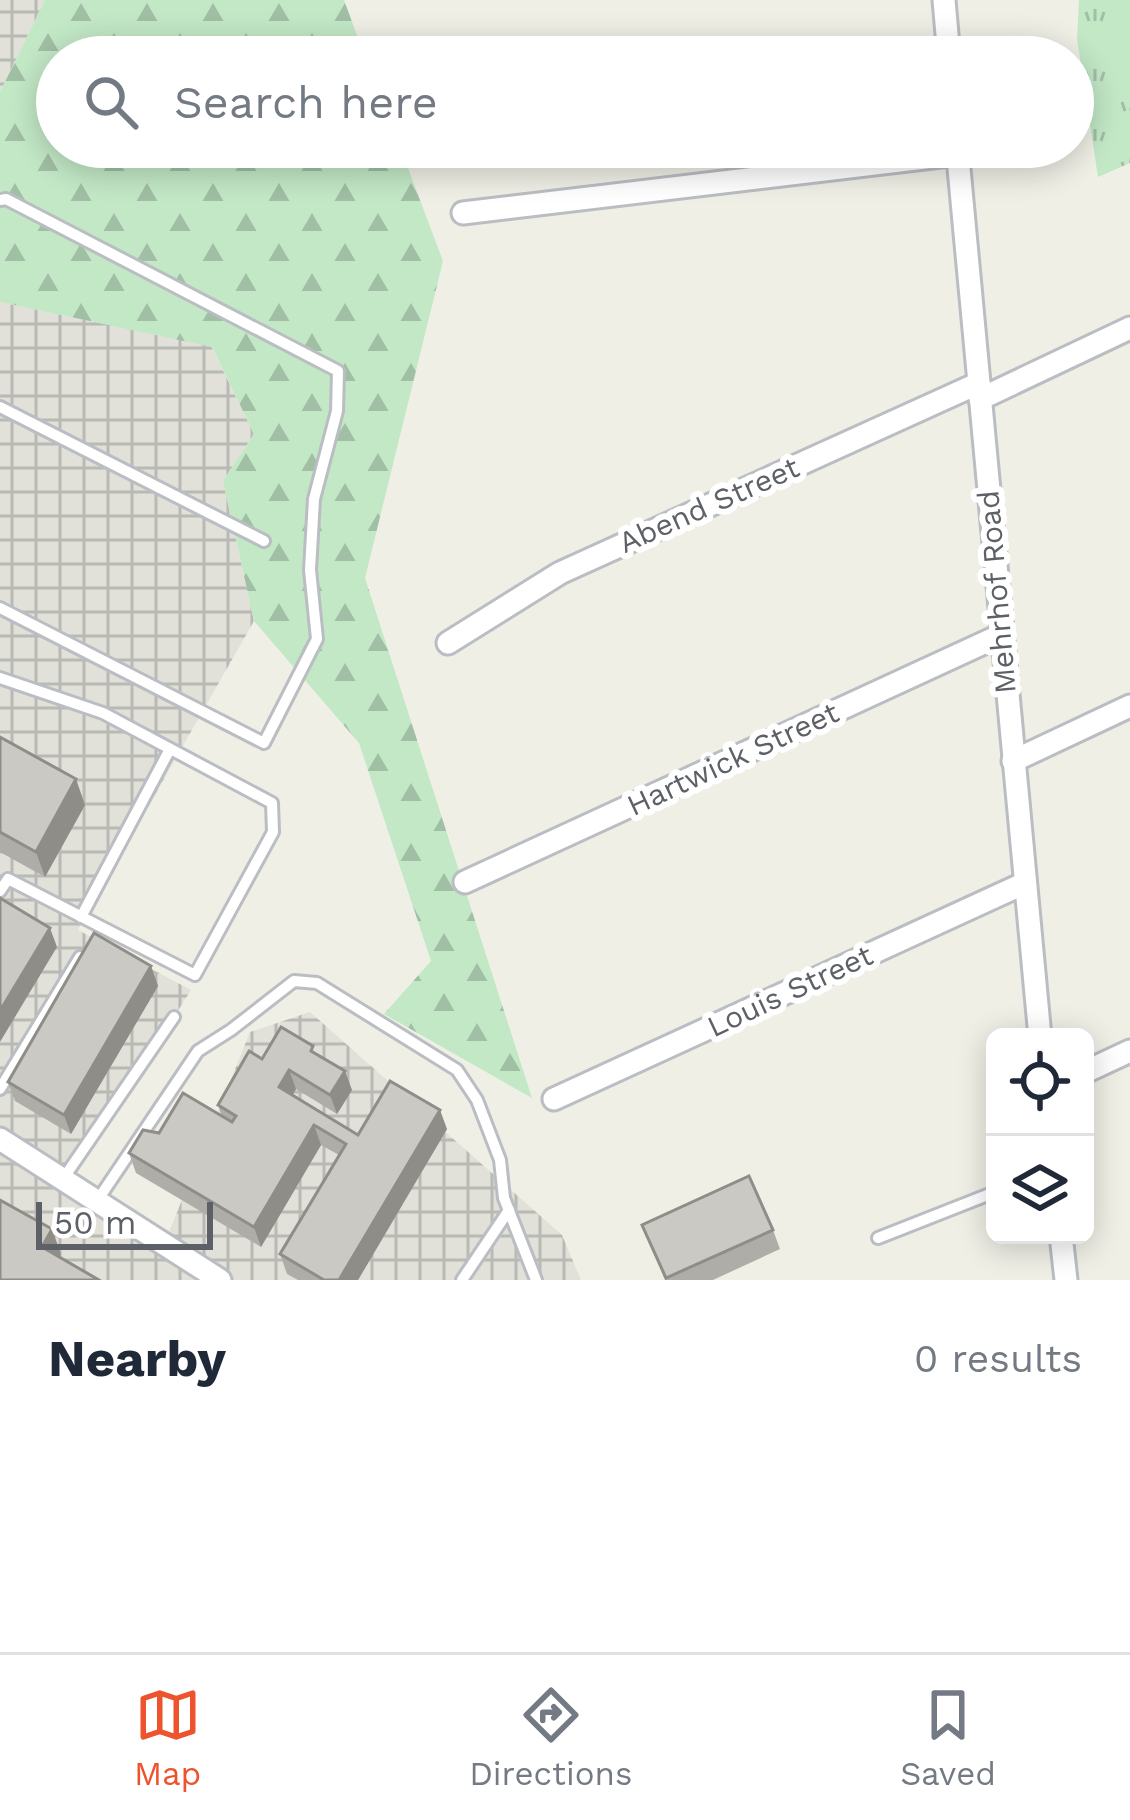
<!DOCTYPE html>
<style>
:root{--surface:#fff;--page:#f6f6f7;--text:#1f2937;--muted:#747a83;--line:#e0e1e3;--accent:#ee532e}
body{margin:0;font-family:"Work Sans",sans-serif;background:var(--page);color:var(--text)}
.controls{position:absolute;right:36px;bottom:36px;display:grid;overflow:hidden;border-radius:18px;box-shadow:0 6px 30px #0003}
.controls button{width:108px;height:108px;display:grid;place-items:center;padding:0;border:0;border-bottom:3px solid var(--line);background:var(--surface);color:var(--text);font:60px sans-serif}
.scale{position:absolute;left:36px;bottom:30px;width:177px;box-sizing:border-box;padding-left:12px;border:6px solid #5d6167;border-top:0;font-size:33px;line-height:42px;white-space:nowrap;color:#5d6167;-webkit-text-stroke:9px #fff;paint-order:stroke}
.list{margin:0;padding:0;list-style:none}
h2{display:flex;justify-content:space-between;align-items:center;height:156px;margin:0;padding:0 48px;font-size:51px}
h2 small{font-size:39px;font-weight:400;color:var(--muted)}
.icon{flex:none;width:66px;height:66px;fill:none;stroke:currentColor;stroke-width:2;stroke-linecap:round;stroke-linejoin:round}
.map{position:relative;flex:none;width:1130px;height:1280px;overflow:hidden}
.search{position:absolute;background:var(--surface);box-shadow:0 6px 30px #0003;left:36px;right:36px;top:36px;height:132px;display:flex;align-items:center;gap:30px;box-sizing:border-box;padding:0 42px;border-radius:66px;color:var(--muted);font-size:45px}
.sheet{height:372px;background:var(--surface)}
nav{display:flex;justify-content:space-around;align-items:center;box-sizing:border-box;height:168px;border-top:3px solid var(--line);background:var(--surface);font-size:33px;color:var(--muted)}
nav a{display:grid;justify-items:center;gap:6px}
nav .on{color:var(--accent)}
.map>svg:first-child{display:block}
.industrial{fill:url(#industrial-grid)}
.forest{fill:url(#forest-firs)}
.park{fill:url(#park-tufts)}
.pitch{fill:#c2e8c6}
.lines{fill:none;stroke-linecap:round;stroke-linejoin:round}
.service-casing{stroke:#babdc2;stroke-width:16}
.minor-casing{stroke:#babdc2;stroke-width:27}
.service{stroke:#fff;stroke-width:10}
.minor{stroke:#fff;stroke-width:21}
.wall{fill:#afada8}
.shaded-wall{fill:#8e8d88}
.building{fill:#cbc9c3;stroke:#8e8d88;stroke-width:3}
.labels{text-anchor:middle;stroke-width:12;stroke-linejoin:round;paint-order:stroke}
.street-label{font-size:30px;fill:#5d6167;stroke:#fff}
</style>
<div class="map">
<svg width="1130" height="1280" viewBox="0 0 1130 1280">
<defs>
<pattern id="industrial-grid" width="8" height="8" patternUnits="userSpaceOnUse" patternTransform="scale(3)"><rect width="8" height="8" fill="#e1e1da"/><path d="M0 4h8M4 0v8" fill="none" stroke="#babab5"/></pattern>
<pattern id="forest-firs" width="22" height="20" patternUnits="userSpaceOnUse" patternTransform="scale(3)"><rect width="22" height="20" fill="#c2e8c6"/><path d="M5 1l3.5 6h-7zM16 11l3.5 6h-7z" fill="#a1bfa5"/></pattern>
<pattern id="park-tufts" width="24" height="20" patternUnits="userSpaceOnUse" patternTransform="scale(3)"><rect width="24" height="20" fill="#c2e8c6"/><path d="M3 7l-1-3M5 7V3M7 7l1-3M15 17l-1-3M17 17v-4M19 17l1-3" fill="none" stroke="#a1bfa5"/></pattern>
</defs>
<rect width="100%" height="100%" fill="#f0efe6"/>
<g class="industrial">
<path d="M0,0H45L0,92Z"/>
<path d="M0,302L211,346L254,434L223,481L254,621L78,930L191,990L75,1176L169,1232L250,1032L310,1012L562,1235L581,1280H0Z"/>
</g>
<path class="forest" d="M45,0H344L365,57H57V147H400L443,261L365,578L532,1098L384,1014L431,961L359,743L254,621L223,481L254,434L212,347L0,302V92Z"/>
<path class="park" d="M1079,0H1130V163L1098,177L1077,39Z"/>
<path class="pitch" d="M1130,25V109L1099,38Z"/>
<g class="lines">
<g class="service-casing">
<g id="service">
<path d="M0,200L6,199L338,371L337,411L314,499L310,570L317,639L264,743L0,608"/>
<path d="M0,407L264,541"/>
<path d="M0,678L103,713L272,803L273,832L195,975L8,879L0,891"/>
<path d="M81,917L170,749"/>
<path d="M0,1089L80,957"/>
<path d="M63,1179L174,1017"/>
<path d="M97,1201L198,1051L231,1030L294,981L317,983L457,1070L477,1100L500,1160L504,1198L536,1280"/>
<path d="M878,1238L995,1192"/>
<path d="M462,1280L509,1210"/>
</g>
</g>
<g class="minor-casing">
<g id="minor">
<path d="M944,0L949,57"/>
<path d="M957,147L1040,1037"/>
<path d="M463,213L958,154"/>
<path d="M980,399L1130,328"/>
<path d="M448,643L560,573L979,383"/>
<path d="M1013,761L1130,706"/>
<path d="M465,882L1001,635"/>
<path d="M1085,1072L1130,1051"/>
<path d="M554,1099L1025,883"/>
<path d="M0,1139L220,1280"/>
<path d="M1061,1235L1066,1280"/>
</g>
</g>
<use href="#service" class="service"/>
<use href="#minor" class="minor"/>
</g>
<g class="wall">
<path d="M0,737L85,805L45,877L0,852Z"/>
<path d="M151,966L158,986L71,1134L15,1101L8,1082Z"/>
<path d="M316,1054L352,1090L337,1114L296,1089L292,1096L358,1135L447,1129L358,1280H298L287,1274L280,1254L339,1155L321,1145L261,1247L136,1173L129,1153L159,1133L222,1117L218,1105L262,1059Z"/>
<path d="M642,1225L773,1230L780,1249L713,1280H665Z"/>
</g>
<g class="shaded-wall">
<path d="M76,779L85,805L45,877L36,852Z"/>
<path d="M50,928L57,947L0,1042V1011Z"/>
<path d="M151,966L158,986L71,1134L64,1115Z"/>
<path d="M289,1070L296,1089L286,1107L279,1087Z"/>
<path d="M345,1071L352,1090L337,1114L330,1095Z"/>
<path d="M440,1110L447,1129L358,1280H339Z"/>
<path d="M314,1125L321,1145L261,1247L254,1227Z"/>
<path d="M52,1229L61,1254L51,1273L42,1247Z"/>
</g>
<g class="building">
<path d="M0,737L76,779L36,852L0,832Z"/>
<path d="M0,898L50,928L0,1011Z"/>
<path d="M94,933L151,966L64,1115L8,1082Z"/>
<path d="M281,1027L313,1046L311,1051L345,1071L330,1095L289,1070L279,1087L358,1135L390,1081L440,1110L339,1280H324L280,1254L346,1144L314,1125L254,1227L129,1153L143,1130L159,1133L183,1093L232,1122L236,1116L218,1105L249,1051L262,1059Z"/>
<path d="M749,1176L773,1230L666,1278L642,1225Z"/>
<path d="M0,1200L52,1229L42,1247L99,1280H0Z"/>
</g>
<g class="labels">
<g class="street-label">
<text transform="translate(709 505) rotate(-24)" y="10">Abend Street</text>
<text transform="translate(997 592) rotate(-95)" y="10">Mehrhof Road</text>
<text transform="translate(733 759) rotate(-25)" y="10">Hartwick Street</text>
<text transform="translate(790 991) rotate(-25)" y="10">Louis Street</text>
</g>
</g>
</svg>
<div class="controls">
<button><svg class="icon" aria-label="locate" viewBox="0 0 24 24"><circle cx="12" cy="12" r="6"/><path d="M12 2v4M12 18v4M2 12h4M18 12h4"/></svg></button>
<button><svg class="icon" aria-label="layers" viewBox="0 0 24 24"><path d="M12 4l9 5-9 5-9-5zM3 14l9 5 9-5"/></svg></button>
</div>
<div class="scale">50 m</div>
<div class="search"><svg class="icon" aria-label="search" viewBox="0 0 24 24"><circle cx="10" cy="10" r="6"/><path d="M15 15l6 6"/></svg>Search here</div>
</div>
<section class="sheet">
<h2>Nearby<small>0 results</small></h2>
<ul class="list">
</ul>
</section>
<nav>
<a class="on"><svg class="icon" aria-label="map" viewBox="0 0 24 24"><path d="M3 6l6-2 6 2 6-2v14l-6 2-6-2-6 2zM9 4v14M15 6v14"/></svg>Map</a>
<a><svg class="icon" aria-label="directions" viewBox="0 0 24 24"><path d="M12 3l9 9-9 9-9-9zM9 14v-3h6M13 9l2 2-2 2"/></svg>Directions</a>
<a><svg class="icon" aria-label="saved" viewBox="0 0 24 24"><path d="M7 4h10v16l-5-4-5 4z"/></svg>Saved</a>
</nav>
